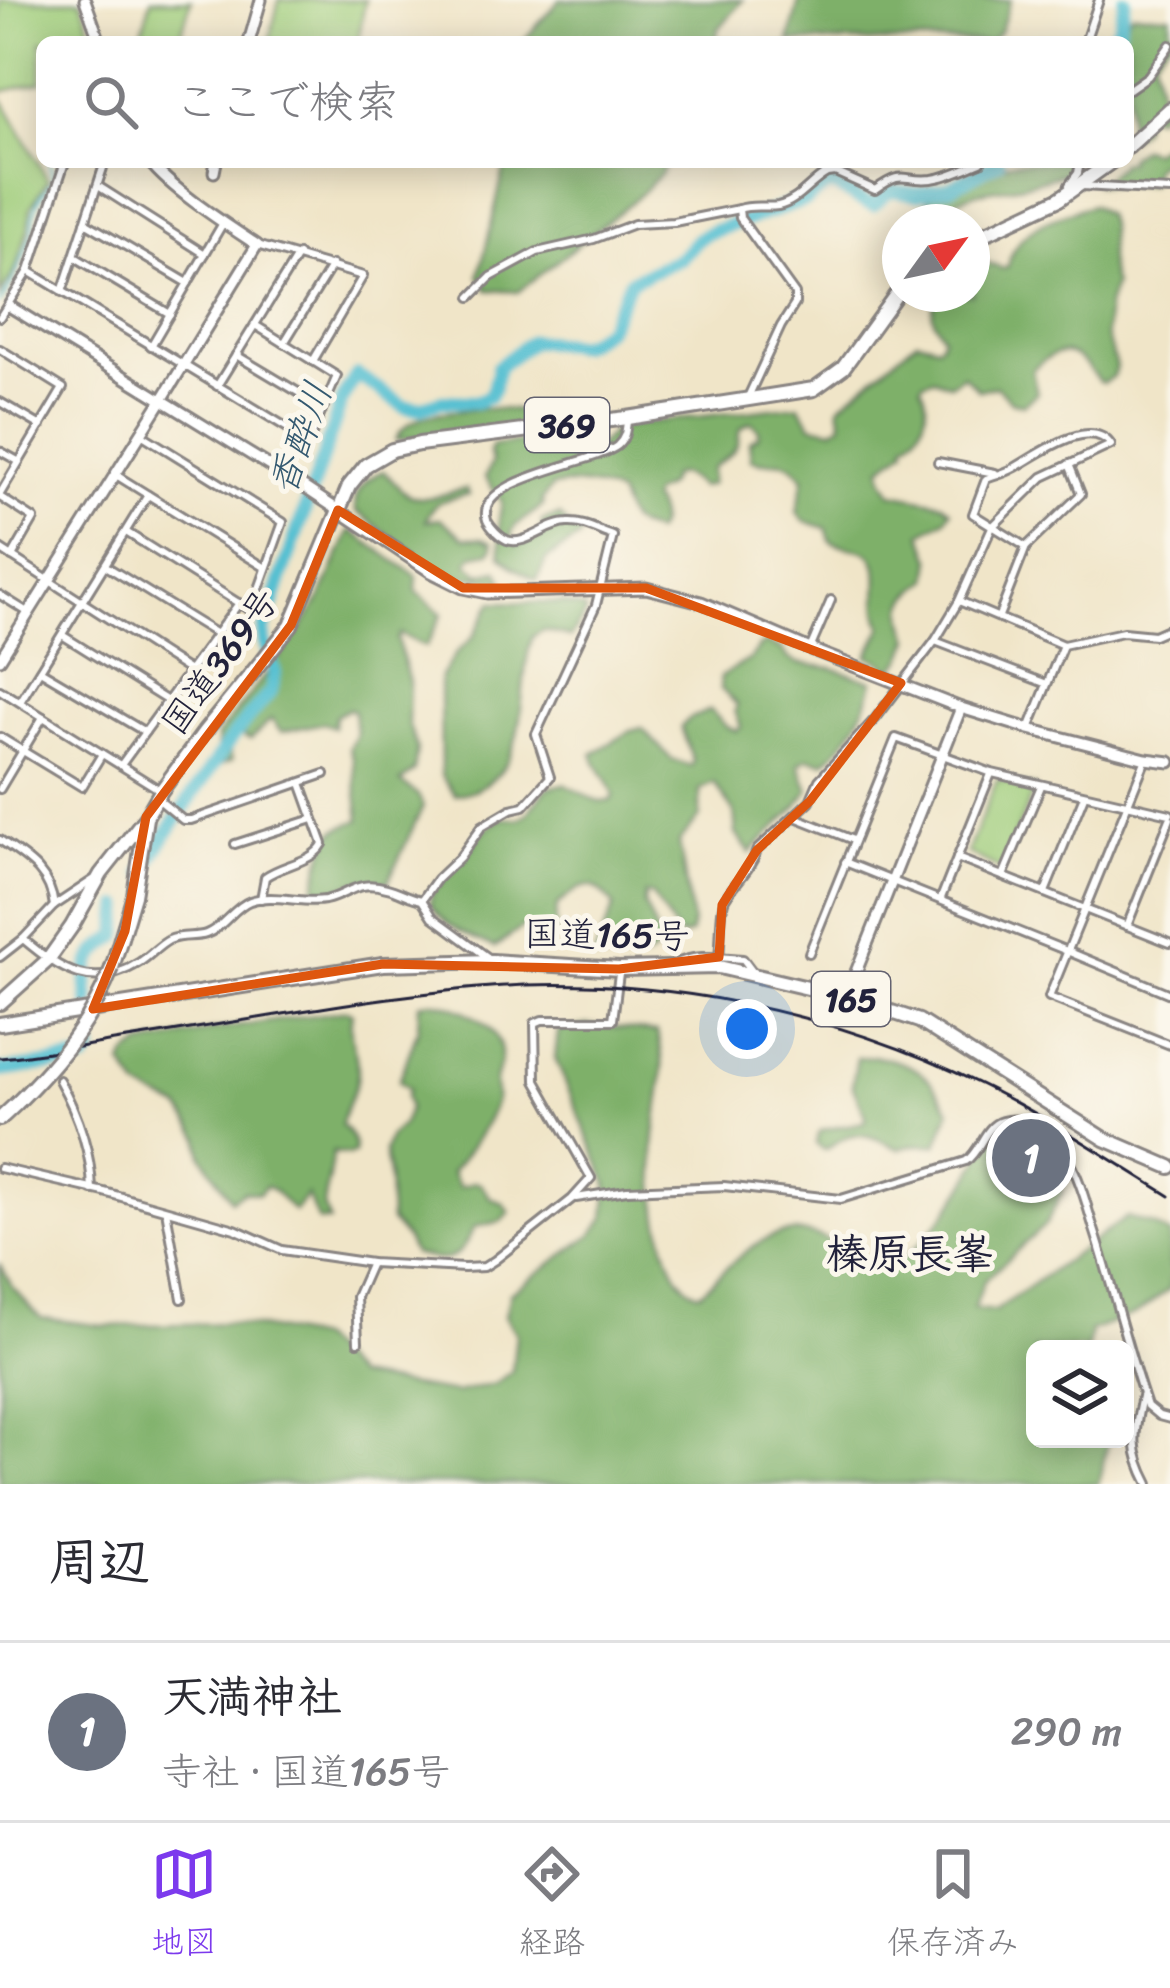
<!DOCTYPE html>
<html lang="ja">
<meta charset="utf-8">
<style>
:root{--surface:#fff;--page:#f2f2f3;--text:#2b2b33;--muted:#7c7c81;--line:#e1e1e2;--accent:#7c3aed}
body{margin:0;font-family:Sriracha,"Klee One",sans-serif;background:var(--page);color:var(--text)}
.controls{position:absolute;right:36px;bottom:36px;display:grid;overflow:hidden;border-radius:18px;box-shadow:0 6px 30px #0003}
.controls button{width:108px;height:108px;display:grid;place-items:center;padding:0;border:0;border-bottom:3px solid var(--line);background:var(--surface);color:var(--text);font:60px sans-serif}
.compass{position:absolute;left:882px;top:204px;width:108px;height:108px;border-radius:50%;background:var(--surface);box-shadow:0 6px 30px #0003;rotate:57deg}
.you{position:absolute;left:747px;top:1029px;width:42px;height:42px;margin:-30px;border:9px solid #fff;border-radius:50%;background:#1a73e8;box-shadow:0 0 0 18px #1a73e833}
.badge{display:grid;place-items:center;width:78px;height:78px;border-radius:50%;background:var(--accent);color:#fff;font-size:39px;font-weight:700}
.pin{position:absolute;translate:-50% -50%;border:6px solid #fff;box-shadow:0 3px 12px #0006}
.list{margin:0;padding:0;list-style:none}
h2{display:flex;justify-content:space-between;align-items:center;height:156px;margin:0;padding:0 48px;font-size:51px}
h2 small{font-size:39px;font-weight:400;color:var(--muted)}
.list li{display:grid;grid-template-columns:78px 1fr auto;gap:36px;align-items:center;box-sizing:border-box;height:180px;padding:0 48px;border-top:3px solid var(--line)}
.list b{display:block;font-size:45px;white-space:nowrap}
.list p{margin:0;font-size:39px;white-space:nowrap;color:var(--muted)}
.list em{font-size:39px;font-style:normal;color:var(--muted)}
.icon{flex:none;width:66px;height:66px;fill:none;stroke:currentColor;stroke-width:2;stroke-linecap:round;stroke-linejoin:round}
.map{position:relative;flex:none;width:1170px;height:1484px;overflow:hidden}
.search{position:absolute;background:var(--surface);box-shadow:0 6px 30px #0003;left:36px;right:36px;top:36px;height:132px;display:flex;align-items:center;gap:30px;box-sizing:border-box;padding:0 42px;border-radius:18px;color:var(--muted);font-size:45px}
.sheet{height:336px;background:var(--surface)}
nav{display:flex;justify-content:space-around;align-items:center;box-sizing:border-box;height:168px;border-top:3px solid var(--line);background:var(--surface);font-size:33px;color:var(--muted)}
nav a{display:grid;justify-items:center;gap:6px}
nav .on{color:var(--accent)}
.map>svg:first-child{display:block}
.green{fill:#9ecc79;stroke:#60775a;stroke-width:3}
.forest{fill:#7eb069;stroke:#506952;stroke-width:3}
.lines{fill:none;stroke-linecap:round;stroke-linejoin:round}
.stream{stroke:#56c0d1;stroke-width:3}
.river{stroke:#56c0d1;stroke-width:14}
.street-casing{stroke:#898482;stroke-width:12}
.secondary-casing{stroke:#898482;stroke-width:15}
.highway-casing{stroke:#898482;stroke-width:18}
.street{stroke:#fff;stroke-width:6}
.secondary{stroke:#fff;stroke-width:9}
.highway{stroke:#fff;stroke-width:12}
.rail{stroke:#22223b;stroke-width:3}
.highway-bridge-casing{stroke:#898482;stroke-width:18;stroke-linecap:butt}
.highway-bridge{stroke:#fff;stroke-width:12}
.marked{fill:none;stroke:#de560e;stroke-width:9;stroke-linejoin:round}
.labels{text-anchor:middle;stroke-width:10;stroke-linejoin:round;paint-order:stroke}
.shield{fill:#fbf7ec;stroke:#636270;stroke-width:3}
.shield-label{font-size:33px;font-weight:bold;fill:#22223b}
.street-label{font-size:36px;fill:#22223b;stroke:#fbf7ec}
.water-label{font-size:39px;font-style:italic;fill:#345970;stroke:#fbf7ec}
.quarter-label{font-size:42px;font-weight:bold;fill:#22223b;stroke:#fbf7ec}
</style>
<div class="map">
<svg width="1170" height="1484" viewBox="0 0 1170 1484">
<rect width="100%" height="100%" fill="#fbf7ec"/>
<filter id="ink" filterUnits="userSpaceOnUse"><feTurbulence type="fractalNoise" baseFrequency=".00833" numOctaves="2"/><feDisplacementMap in="SourceGraphic" scale="24" xChannelSelector="R" yChannelSelector="G"/><feConvolveMatrix kernelMatrix="1 2 1 2 8 2 1 2 1" color-interpolation-filters="sRGB"/></filter>
<filter id="wash" filterUnits="userSpaceOnUse"><feTurbulence type="fractalNoise" baseFrequency=".004" numOctaves="4" result="noise"/><feDisplacementMap in="SourceGraphic" scale="48" xChannelSelector="R" yChannelSelector="G"/><feGaussianBlur stdDeviation="2.7" result="paint"/><feColorMatrix in="noise" values="0 0 0 0 0 0 0 0 0 0 0 0 0 0 0 0 0 1.4 0 .05"/><feComposite in="paint" operator="in"/></filter>
<g filter="url(#wash)">
<rect width="100%" height="100%" fill="#f0e5c8"/>
<g class="green">
<path d="M0,0H81L95,42H42V82L0,92Z"/>
<path d="M151,0H191L179,42H139Z"/>
<path d="M279,0H365L358,42H269Z"/>
<path d="M0,95L48,180L31,207L29,226L16,269L0,295Z"/>
<path d="M997,780L1035,787L1001,870L967,853Z"/>
</g>
<g class="forest">
<path d="M560,0H743L718,30L716,42H522Z"/>
<path d="M799,0H1011L1000,32L989,42H789Z"/>
<path d="M1135,13L1170,15V39L1154,58L1160,94L1163,98L1170,92V102L1155,117L1144,114L1141,129L1128,139V42H1113L1130,15Z"/>
<path d="M1170,132V172L1164,164L1159,162L1152,169L1153,179L1149,184L1097,185L1122,162H1128V157L1141,148L1151,151L1165,143Z"/>
<path d="M506,162H667L660,175L635,199L518,292L488,290L479,276Z"/>
<path d="M1013,162H1072L1065,173L1023,185L979,192L953,201L928,222H909L933,195L994,167Z"/>
<path d="M1092,205L1105,214C1115,239 1103,260 1114,285L1107,306L1106,335L1116,367L1113,376L1104,383L1099,382C1079,353 1062,340 1032,370L1037,393L1024,404L1012,402L996,386L979,390L963,375L950,384L934,378L923,382L921,386C933,406 923,431 906,443V449L882,467L883,478L892,493L943,503L951,510L946,519L922,533L932,559L929,580C902,599 898,608 911,638L903,659L892,670L879,660L868,656L883,626C868,601 890,561 864,551C855,548 844,546 834,543L830,540L826,528L804,521L797,512L804,478C782,449 774,469 751,459L749,442L758,436L759,430L752,422C731,430 744,437 734,450C728,457 718,463 711,468V484L700,487C691,480 683,471 671,476L667,486L653,494L651,499C659,510 663,522 654,533C647,529 639,528 633,524C624,518 623,504 618,495C596,485 577,482 552,487L542,500L543,506L516,525L511,534L516,546L542,535V521L560,516L567,524L581,533L579,538L546,560L537,580L513,567L501,555L499,519L502,502L485,477L492,462L489,452L492,446L551,438L555,454C583,459 601,448 617,426L799,405L812,425L832,429L842,423L839,406L917,340L937,345L941,342L943,336C936,324 928,314 935,301L946,300L950,294H972V259L976,258L1003,269L1008,267C1014,227 1058,215 1092,205Z"/>
<path d="M479,408L536,411L560,420L396,440C409,409 450,414 479,408Z"/>
<path d="M383,471C391,477 397,488 406,493C426,506 447,490 467,489L469,494C447,500 434,498 426,521L440,518L464,538H482L492,542L493,547L490,552L473,555L468,563L480,574L498,570L504,581L453,575L427,562L356,511C352,493 366,478 383,471Z"/>
<path d="M350,530L417,576L416,591L442,614L426,647L400,634L397,639L409,682L408,723L417,749L414,771L401,782L418,795L423,806L388,882L363,880L324,893L314,890C319,873 323,845 334,832C340,825 352,824 360,820L353,759L349,749L356,734L354,711L349,709L335,716L334,727L323,723L281,732L271,719L251,739L246,738L237,729L226,737L232,760L219,765L217,736L298,634L321,597Z"/>
<path d="M492,602L563,603L585,609L586,614L570,637L543,630L533,636C512,692 539,781 455,795L441,776L440,678L456,653L473,637Z"/>
<path d="M766,643L781,649L788,658L797,663L832,668L873,681C867,710 848,743 824,762L807,758L799,764L809,790L797,807L750,853L736,834L734,811L714,783L700,790V817L679,842L692,922L691,933L681,937L677,934L651,894H645L644,904L661,943C651,968 618,959 594,959C598,940 608,925 614,906C602,890 591,879 574,892C570,895 560,902 558,905C554,913 556,926 557,935L537,943L528,928L523,927L495,947C468,936 447,929 430,904L432,893L464,858L485,829L502,817L518,819L528,813L547,788L564,784L599,802L610,801L614,797C611,781 597,770 593,754L597,751L631,731L642,728L672,760L691,766L693,761L681,727L689,719L710,710L727,727L737,731L741,727L735,711L737,705L721,689L720,677L750,659L760,646Z"/>
<path d="M430,1001C455,1004 500,1023 501,1054C502,1063 496,1073 495,1082C495,1087 497,1096 496,1100C490,1121 465,1156 451,1172L459,1187L475,1182L481,1184L490,1197L504,1204L510,1213L502,1221L475,1227C456,1261 453,1265 413,1254L406,1239L390,1221L388,1174L384,1151L390,1136L403,1124L409,1108L406,1096L409,1089L399,1081L418,1029L419,1004Z"/>
<path d="M347,1010L352,1013C346,1042 362,1058 357,1080C354,1096 343,1109 341,1125C349,1132 357,1141 354,1153L349,1155L333,1152L324,1206L329,1221H318L307,1195L295,1211C284,1205 277,1190 266,1186L259,1194L244,1191L231,1200L202,1155L200,1138L180,1108L139,1089L123,1065L127,1055L141,1046L220,1029Z"/>
<path d="M587,1025L657,1032C671,1076 654,1112 654,1155C654,1188 661,1286 700,1293C739,1258 773,1213 829,1241C854,1253 861,1263 889,1268C936,1238 968,1186 991,1136L1028,1132L1058,1159L1062,1193L1046,1224L984,1281L974,1309L995,1311L1127,1217L1153,1225L1170,1235V1289L1136,1314L1091,1331L1088,1349H1035V1439H1109L1098,1484H0V1263L12,1287L41,1318L104,1326L229,1323L270,1329L318,1339L355,1377L456,1393L495,1384L512,1371L516,1334L505,1316L510,1293L592,1235L605,1218L608,1184L555,1058L558,1031Z"/>
<path d="M875,1056C918,1064 928,1073 950,1110L937,1145H914L899,1149C882,1141 860,1128 842,1139C836,1142 831,1147 825,1150L816,1144L818,1133L822,1130L865,1122L866,1116L852,1085L857,1058Z"/>
</g>
<g class="lines">
<path class="stream" d="M0,303C15,281 24,258 32,232C35,223 32,214 37,204C41,195 48,187 54,180L49,162"/>
<g class="river">
<path d="M1108,42L1119,27L1125,0"/>
<path d="M144,872L162,840L232,737L271,691L275,673L264,641V630L343,397L357,375L405,407L421,408L441,401L476,402L489,396L493,389L498,367L531,341L580,345L591,339L607,328L630,281L681,258L698,239L708,233L806,200L828,184C843,186 854,200 873,205L890,190L917,194L951,187L998,162"/>
<path d="M89,1002C85,965 87,956 118,936L121,907"/>
<path d="M0,1071L84,1060L92,1050"/>
</g>
</g>
</g>
<g filter="url(#ink)">
<g class="lines">
<g class="street-casing">
<g id="street">
<path d="M1085,42L1099,0"/>
<path d="M1128,90L1148,76L1170,45"/>
<path d="M1069,185L1078,173L1080,162"/>
<path d="M98,186L205,254"/>
<path d="M1082,186L1170,191"/>
<path d="M85,222L188,283"/>
<path d="M257,245L363,276L313,361"/>
<path d="M75,257L170,314"/>
<path d="M29,271L309,441L337,376L255,325"/>
<path d="M62,292L105,162"/>
<path d="M471,297L491,277L537,252L594,239L634,224L674,222L739,209"/>
<path d="M0,317L29,271L65,162"/>
<path d="M284,343L332,265"/>
<path d="M151,346L223,223"/>
<path d="M0,349L63,388L0,494"/>
<path d="M236,355L323,407"/>
<path d="M217,386L298,255"/>
<path d="M748,397L781,326L795,304V294L740,218L739,209C753,204 764,208 778,206C798,202 810,182 827,173L835,172L875,190C906,168 900,182 932,179C949,177 966,168 981,162"/>
<path d="M0,402L41,426"/>
<path d="M0,451L18,461"/>
<path d="M938,462L995,473"/>
<path d="M116,475L266,568"/>
<path d="M0,497L34,519L12,557"/>
<path d="M126,532L251,611L283,522L141,434"/>
<path d="M0,549L188,670"/>
<path d="M106,566L215,633"/>
<path d="M0,595L29,613"/>
<path d="M959,601L1063,645L1123,632L1154,635L1170,628"/>
<path d="M999,616L1026,547L1081,494L1069,464"/>
<path d="M62,635L166,700"/>
<path d="M935,641L1047,684"/>
<path d="M810,649L831,600"/>
<path d="M40,670L145,732"/>
<path d="M0,690L160,790"/>
<path d="M20,702L148,495"/>
<path d="M1029,729L1063,645"/>
<path d="M0,737L82,787L102,754"/>
<path d="M1146,759L1049,997L1170,1045"/>
<path d="M121,765L239,603"/>
<path d="M0,789L43,717"/>
<path d="M159,800L183,820H191L325,774"/>
<path d="M795,817L853,840"/>
<path d="M0,840C27,859 50,871 54,906"/>
<path d="M235,844L313,819"/>
<path d="M957,858L1170,943"/>
<path d="M845,862L1067,951"/>
<path d="M1003,876L1041,786"/>
<path d="M1045,892L1084,796"/>
<path d="M941,898L991,774"/>
<path d="M261,899L265,877C283,864 312,863 323,844L301,783"/>
<path d="M422,900L437,879L460,857L482,826L511,809L524,806L550,777L536,734L596,605L613,536C598,531 584,522 568,523C548,523 525,547 507,540C500,537 490,527 487,520C473,478 594,464 617,446C625,439 626,432 627,421"/>
<path d="M1127,926L1170,819"/>
<path d="M23,939L54,906L93,880"/>
<path d="M1067,951L1170,994"/>
<path d="M809,953L896,738L992,773L1170,814"/>
<path d="M0,957L23,939C61,971 93,992 140,962C150,956 159,945 169,940C181,934 195,938 206,934C223,928 234,907 250,901C273,893 302,904 325,900C349,895 356,879 387,888C400,891 409,898 422,900L433,917L490,959"/>
<path d="M719,957C721,943 720,908 725,899C735,882 751,870 757,850L810,801L819,780L876,718L935,641L959,601L992,527L1043,477L1111,445C1090,415 1038,455 1014,468C1006,473 996,475 986,479L973,514L1026,547"/>
<path d="M671,966C694,953 717,957 743,959L752,971"/>
<path d="M59,1080C78,1114 91,1150 92,1190"/>
<path d="M0,1168L104,1192L235,1229L282,1250L371,1263L464,1268L484,1267L495,1260L572,1199L591,1178L536,1081L535,1023L542,1020H613L619,973"/>
<path d="M576,1198L627,1190L724,1186L841,1199L966,1161C981,1151 984,1126 1002,1121C1030,1113 1057,1139 1069,1160C1081,1181 1087,1207 1094,1229C1113,1288 1127,1348 1147,1406L1159,1416L1170,1419"/>
<path d="M166,1210L182,1299"/>
<path d="M358,1342L356,1297L371,1263"/>
<path d="M1142,1396C1134,1434 1130,1448 1149,1484"/>
</g>
</g>
<g class="secondary-casing">
<g id="secondary">
<path d="M85,0L100,42"/>
<path d="M249,42L261,0"/>
<path d="M150,162C172,190 227,225 257,245L162,400L302,486L431,572L463,588L487,593L646,588L701,602L810,649L961,708L1029,729L1146,759L1170,762"/>
<path d="M214,172L216,162"/>
<path d="M0,659L162,400L9,306"/>
<path d="M846,997L961,708"/>
</g>
</g>
<g class="highway-casing">
<g id="highway">
<path d="M1128,147L1170,109"/>
<path d="M972,240L1059,199L1111,162"/>
<path d="M112,968L134,895L146,818"/>
<path d="M0,1003L48,960L72,926L101,874L146,817L161,791L204,732L291,625L349,486L366,465L392,450L419,444L627,418L814,389L843,368L900,289"/>
<path d="M0,1024L383,964L492,961L619,969L719,967L846,997L919,1021L1105,1139L1170,1167"/>
<path d="M0,1119L16,1104"/>
</g>
</g>
<use href="#street" class="street"/>
<use href="#secondary" class="secondary"/>
<use href="#highway" class="highway"/>
<path class="rail" d="M0,1058C36,1055 72,1048 108,1042C231,1024 354,999 478,988C648,973 829,1009 982,1085C1047,1117 1108,1158 1170,1196"/>
<g class="highway-bridge-casing">
<path id="highway-bridge" d="M16,1104C58,1062 90,1024 112,968"/>
</g>
<use href="#highway-bridge" class="highway-bridge"/>
</g>
</g>
<path class="marked" d="M338,510L463,588H646L901,683L810,801L757,850L722,905L719,957L619,969L383,964L93,1009L125,931L146,817L291,625Z"/>
<g class="labels">
<g class="shield">
<rect x="525" y="398" width="84" height="54" rx="9"/>
<rect x="812" y="972" width="78" height="54" rx="9"/>
</g>
<g class="shield-label">
<text x="567" y="437">369</text>
<text x="851" y="1011">165</text>
</g>
<g class="street-label">
<text transform="translate(219 661) rotate(-54)" y="13">国道369号</text>
<text transform="translate(607 934) rotate(1)" y="13">国道165号</text>
</g>
<g class="water-label">
<text transform="translate(299 438) rotate(-70)" y="14">香酔川</text>
</g>
<g class="quarter-label">
<text x="910" y="1268">榛原長峯</text>
</g>
</g>
</svg>
<div class="controls">
<button><svg class="icon" aria-label="layers" viewBox="0 0 24 24"><path d="M12 4l9 5-9 5-9-5zM3 14l9 5 9-5"/></svg></button>
</div>
<svg class="compass" viewBox="-18 -18 36 36"><path d="M0-13l5 13h-10z" fill="#e53935"/><path d="M0 13l5-13h-10z" fill="#7c7c81"/></svg>
<div class="you"></div>
<div class="pin badge" style="left:1031px;top:1158px;background:#6b7280">1</div>
<div class="search"><svg class="icon" aria-label="search" viewBox="0 0 24 24"><circle cx="10" cy="10" r="6"/><path d="M15 15l6 6"/></svg>ここで検索</div>
</div>
<section class="sheet">
<h2>周辺<small></small></h2>
<ul class="list">
<li><span class="badge" style="background:#6b7280">1</span><div><b>天満神社</b><p>寺社 · 国道165号</p></div><em>290 m</em></li>
</ul>
</section>
<nav>
<a class="on"><svg class="icon" aria-label="map" viewBox="0 0 24 24"><path d="M3 6l6-2 6 2 6-2v14l-6 2-6-2-6 2zM9 4v14M15 6v14"/></svg>地図</a>
<a><svg class="icon" aria-label="directions" viewBox="0 0 24 24"><path d="M12 3l9 9-9 9-9-9zM9 14v-3h6M13 9l2 2-2 2"/></svg>経路</a>
<a><svg class="icon" aria-label="saved" viewBox="0 0 24 24"><path d="M7 4h10v16l-5-4-5 4z"/></svg>保存済み</a>
</nav>
